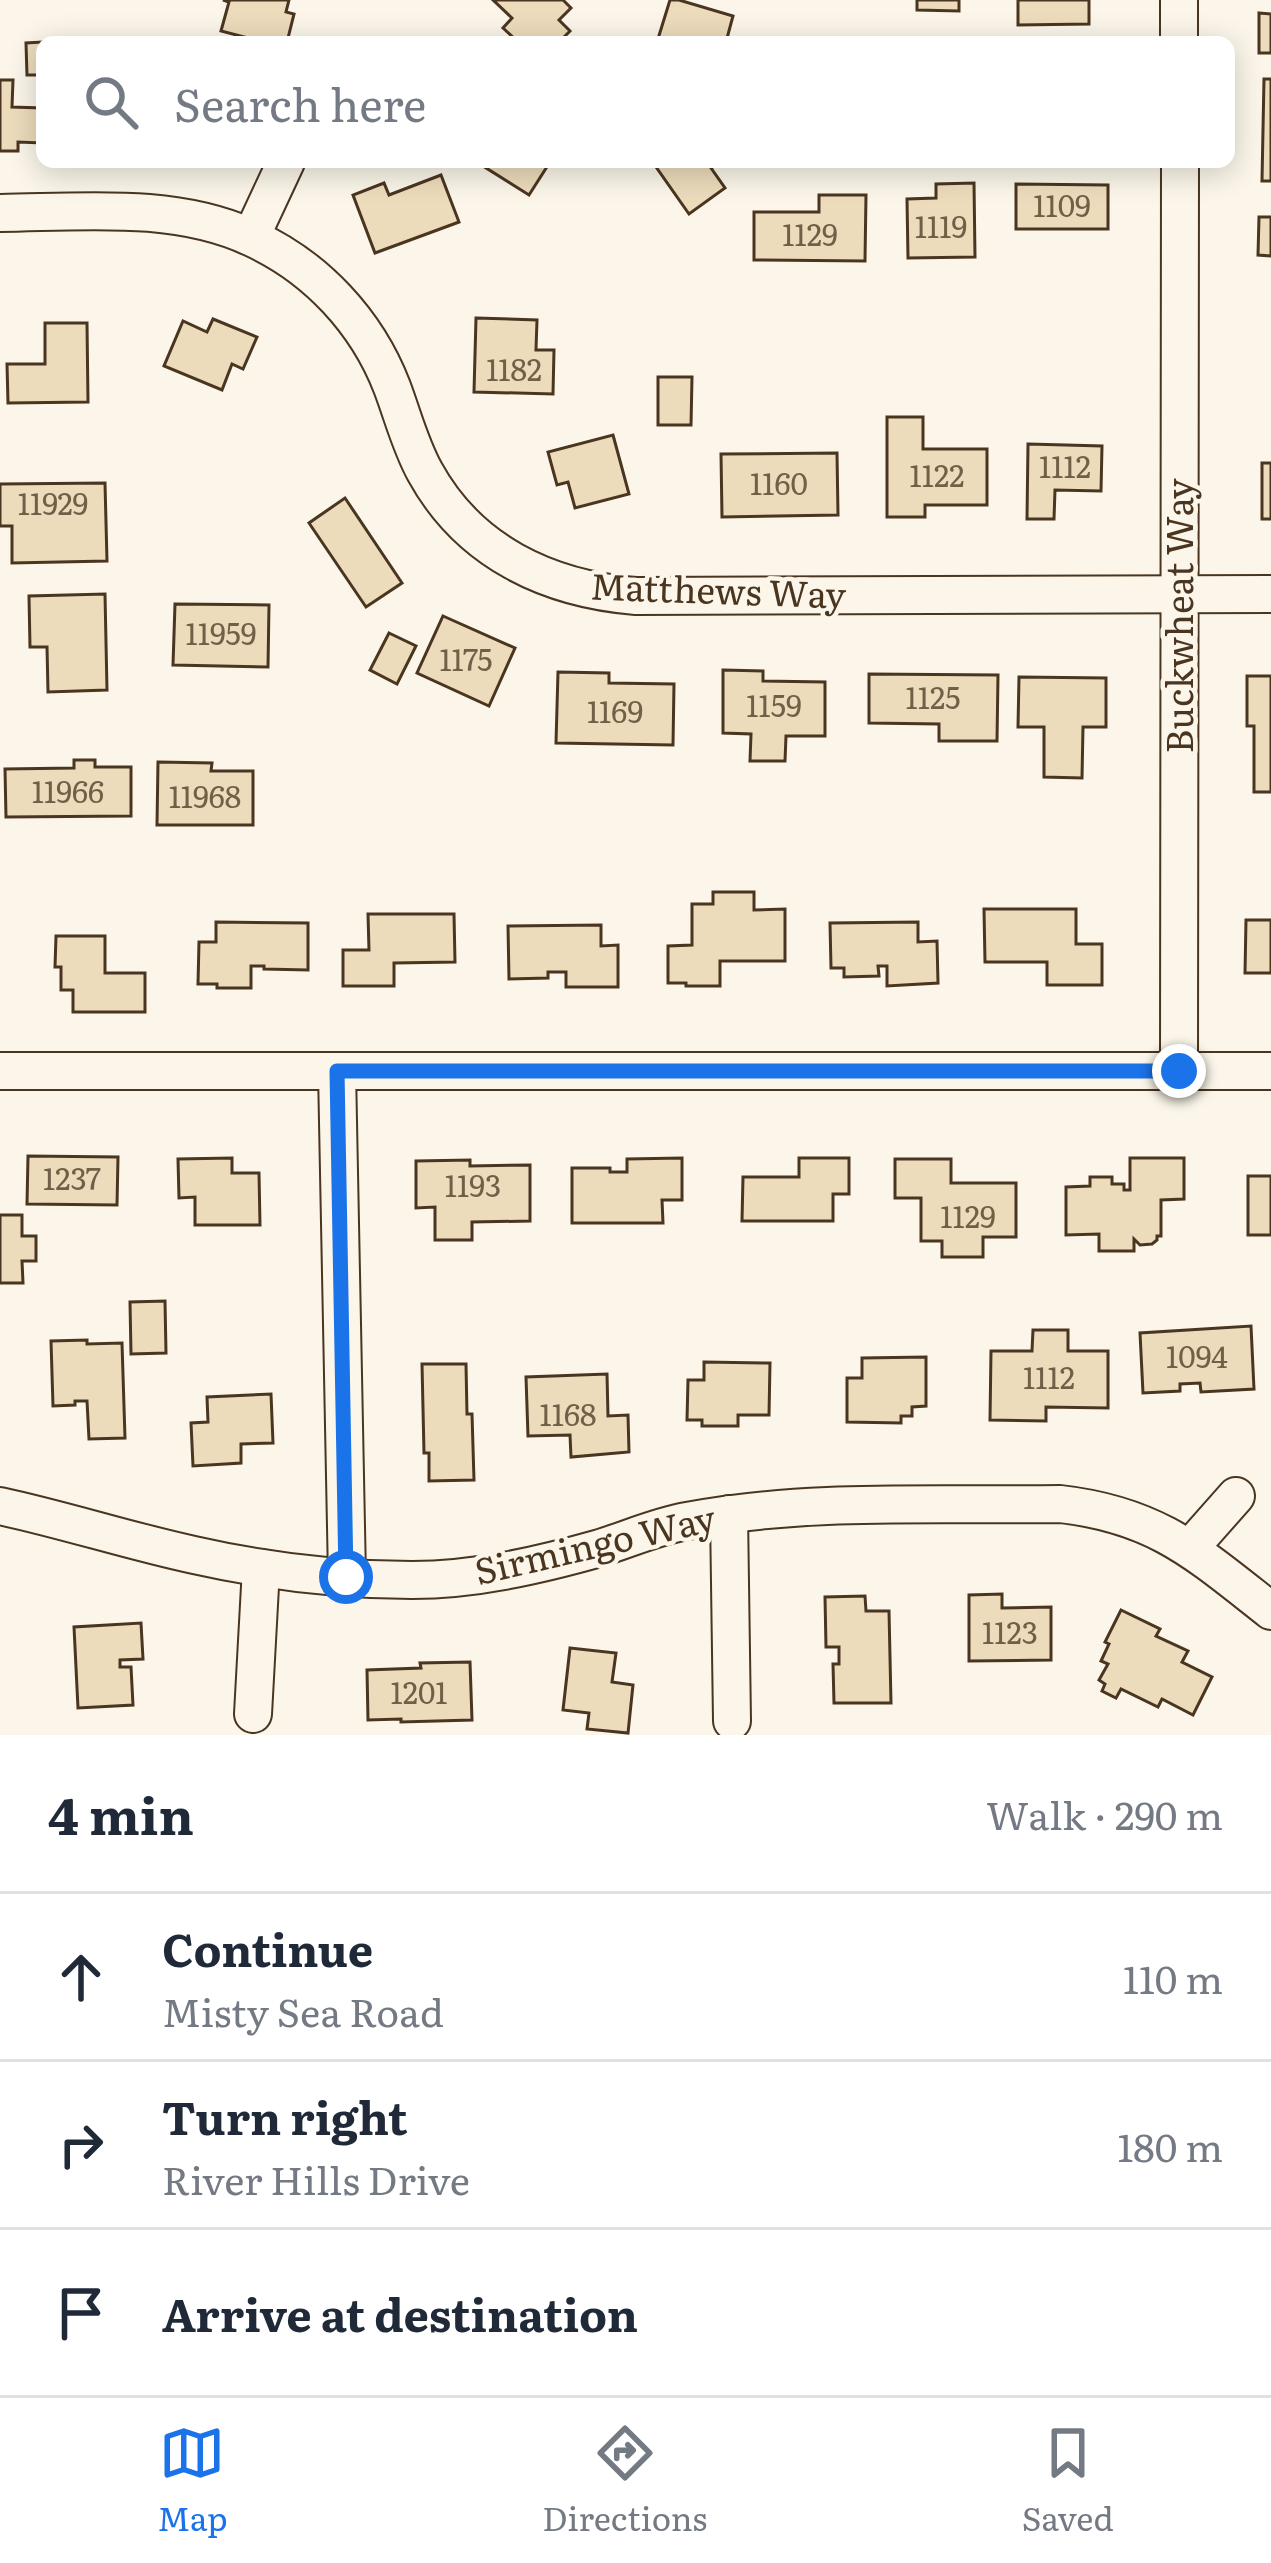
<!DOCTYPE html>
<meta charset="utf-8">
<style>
:root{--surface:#fff;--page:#f6f6f7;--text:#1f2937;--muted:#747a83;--line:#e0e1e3;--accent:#1a73e8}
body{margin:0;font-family:Literata,serif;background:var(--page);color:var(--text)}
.stop{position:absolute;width:36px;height:36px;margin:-27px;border:9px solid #1a73e8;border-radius:50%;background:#fff}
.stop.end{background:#1a73e8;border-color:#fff;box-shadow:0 3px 12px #0008}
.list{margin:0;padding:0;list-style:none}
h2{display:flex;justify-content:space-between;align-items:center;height:156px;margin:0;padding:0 48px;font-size:51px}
h2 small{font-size:39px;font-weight:400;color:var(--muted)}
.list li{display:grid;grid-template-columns:78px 1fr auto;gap:36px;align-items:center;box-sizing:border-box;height:168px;padding:0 48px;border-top:3px solid var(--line)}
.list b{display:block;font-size:45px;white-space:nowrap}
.list p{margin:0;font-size:39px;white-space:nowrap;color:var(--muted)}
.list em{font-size:39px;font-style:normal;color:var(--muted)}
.icon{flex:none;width:66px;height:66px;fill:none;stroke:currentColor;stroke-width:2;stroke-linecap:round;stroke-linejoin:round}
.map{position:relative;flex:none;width:1271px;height:1735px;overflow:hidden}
.search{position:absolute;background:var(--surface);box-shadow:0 6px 30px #0003;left:36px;right:36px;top:36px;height:132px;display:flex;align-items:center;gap:30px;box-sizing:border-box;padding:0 42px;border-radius:18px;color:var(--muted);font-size:45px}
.sheet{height:660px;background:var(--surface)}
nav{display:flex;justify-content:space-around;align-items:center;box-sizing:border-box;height:168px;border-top:3px solid var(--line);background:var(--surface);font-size:33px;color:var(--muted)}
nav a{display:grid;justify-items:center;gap:6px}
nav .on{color:var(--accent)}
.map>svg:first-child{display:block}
.building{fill:#ecdcbc;stroke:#4a3520;stroke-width:3}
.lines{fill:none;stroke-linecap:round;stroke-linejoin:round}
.minor-casing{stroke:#4a3520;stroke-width:40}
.minor{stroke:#fbf6e9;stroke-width:36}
.route{stroke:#1a73e8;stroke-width:15}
.labels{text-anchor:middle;stroke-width:9;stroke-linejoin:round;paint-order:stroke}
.number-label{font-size:30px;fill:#725f47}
.street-label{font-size:36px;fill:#4a3520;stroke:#fbf6e9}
</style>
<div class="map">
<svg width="1271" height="1735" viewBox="0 0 1271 1735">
<rect width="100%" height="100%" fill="#fbf6e9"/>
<g class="building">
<path d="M223,0H289L286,12L294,14L287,42H263L221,31L229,2Z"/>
<path d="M493,0H563L571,8L559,20L570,31L559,42H518L503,28L512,18Z"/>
<path d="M670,0H679L733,16L726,42H657Z"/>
<path d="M917,0H959V11L917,10Z"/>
<path d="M1018,0H1089V24L1018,25Z"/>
<path d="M1259,13L1271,14V53H1259Z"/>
<path d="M42,42V75H27L26,43Z"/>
<path d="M1264,79H1271V181H1262Z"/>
<path d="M0,80H13L12,107L42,108V143L18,142V151H0Z"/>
<path d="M486,162H550L529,195L483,166Z"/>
<path d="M658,162H721L711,168L725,188L689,214L654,164Z"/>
<path d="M441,175L459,222L375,253L353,195L384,183L389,195Z"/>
<path d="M974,183L975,257L908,258L907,199L936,198V184Z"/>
<path d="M1016,184L1108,185V229H1016Z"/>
<path d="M819,195H866L865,261L754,260V212H819Z"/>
<path d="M1259,217H1271V256L1258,255Z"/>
<path d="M476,318L537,320L536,350H554L553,394L474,392Z"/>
<path d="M213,319L257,337L243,369L232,364L222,390L164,366L183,321L207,332Z"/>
<path d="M45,323H87L88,402L8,403L7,364H45Z"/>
<path d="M658,377H692L691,425H658Z"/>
<path d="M887,417H923V449H987V505H925V517H887Z"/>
<path d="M613,435L629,494L575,508L568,482L557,485L548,452Z"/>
<path d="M1028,444L1102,446L1101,491L1055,490L1054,519H1027Z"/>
<path d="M837,453L838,515L722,517L721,454Z"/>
<rect x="1262" y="463" width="9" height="56"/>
<path d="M105,483L107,561L12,563V526H0V484Z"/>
<path d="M345,498L402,583L366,607L309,523Z"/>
<path d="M105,594L107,690L48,692L47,647H30L29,596Z"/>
<path d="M175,604L269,605L268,667L173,665Z"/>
<path d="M443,616L515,648L489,706L417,673Z"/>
<path d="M389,633L416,646L397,684L370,670Z"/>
<path d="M723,670L763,671V681L825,682V736H786L785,761H750L751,734L723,733Z"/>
<path d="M558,672L609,673V683L674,684L673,745L556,743Z"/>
<path d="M869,674L998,675L997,741H939V724L869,723Z"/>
<path d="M1247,676H1271V792H1254V726H1247Z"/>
<path d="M1019,677L1106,678V727H1083L1082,778L1044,777V727H1018Z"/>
<path d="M74,760H95V767H131V816L6,817L5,769L74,768Z"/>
<path d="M158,762L212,763L211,771H253V825H157Z"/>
<path d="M713,892H754V910L785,909V961H720V986H686V983H668V946L692,945V904H713Z"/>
<path d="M984,909H1076V944H1102V985H1047V962H985Z"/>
<path d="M368,914H454L455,962L394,963V986H343V950H369Z"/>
<path d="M1246,920H1271V973H1245Z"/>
<path d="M216,922L308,923V970L264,969V966H251V988H217V984H198L199,942H216Z"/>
<path d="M918,922V942L937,941L938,983L887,986V966H878L879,976L844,977V968H831L830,923Z"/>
<path d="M601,925V946L618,945V987H566V972H548V978L509,979L508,926Z"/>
<path d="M56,936H105V973H145V1012H73V990H61V967H55Z"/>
<path d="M28,1156L118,1157L117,1205L27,1204Z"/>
<path d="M232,1158V1173H259L260,1225H195V1197L179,1198L178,1159Z"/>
<path d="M682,1158V1200H662L663,1223H572V1168H610V1172H627V1159Z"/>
<path d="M799,1158H849V1194H833V1221H742L743,1177H799Z"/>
<path d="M1130,1158H1184V1199L1161,1200V1236H1157V1240L1152,1244L1140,1245L1134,1239V1251H1099V1234L1066,1235V1187L1090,1186V1177H1112V1184H1124V1190H1130Z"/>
<path d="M895,1159H951V1183H1016V1237H983V1257H942V1241H921V1198H895Z"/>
<path d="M470,1160V1166L530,1165V1221L472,1222V1240H435V1207L416,1208V1161Z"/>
<rect x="1248" y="1176" width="23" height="59"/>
<path d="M0,1215H22V1236H36V1261H22L23,1283H0Z"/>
<path d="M165,1301L166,1353L131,1354L130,1302Z"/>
<path d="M1251,1326L1254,1389L1201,1392L1200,1383L1180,1384V1391L1143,1393L1140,1333Z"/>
<path d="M1033,1330H1068V1351H1108V1408L1046,1407V1421L990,1420L991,1351H1032Z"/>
<path d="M87,1340V1344L122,1343L125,1438L89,1439L87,1401H75V1405L53,1406L51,1341Z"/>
<path d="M926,1357V1406L912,1407V1416H901V1423L847,1422V1378H862V1358Z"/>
<path d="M704,1362L770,1363L769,1415H738V1426H702V1420H687L688,1380H704Z"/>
<path d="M422,1364H466L467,1414H472L474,1480L429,1481V1453H424Z"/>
<path d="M607,1374L608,1416L628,1415L629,1452L571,1457L570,1435L528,1436L526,1377Z"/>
<path d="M271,1394L273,1443L241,1444V1463L193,1466L191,1423L208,1422L207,1397Z"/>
<path d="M1002,1594V1608L1051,1607V1660L969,1661V1595Z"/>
<path d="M865,1596L866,1611H889L891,1703H834L833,1664H839V1647H826L825,1597Z"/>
<path d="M1121,1610L1160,1629L1156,1636L1188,1651L1182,1662L1212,1677L1193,1715L1162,1699L1158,1707L1121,1689L1116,1698L1102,1691L1105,1684L1099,1680L1108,1664L1101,1661L1109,1644L1105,1642Z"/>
<path d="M141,1623L143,1659L120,1660V1667H131L133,1705L78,1708L74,1627Z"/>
<path d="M570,1648L616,1653L612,1682L633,1685L628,1733L587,1729L589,1713L563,1710Z"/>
<path d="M470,1662L472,1720L401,1722V1719L368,1720L367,1670L421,1668L420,1663Z"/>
</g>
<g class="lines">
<g class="minor-casing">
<g id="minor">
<path d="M1179,0V42"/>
<path d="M0,213C83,212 175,202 252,238C316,267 367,322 392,387C403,416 410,445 425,472C469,552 548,589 636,596L1271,594"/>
<path d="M251,237L286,162"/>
<path d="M0,1071H1271"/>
<path d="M337,1071L347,1577"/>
<path d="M1179,1071L1180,162"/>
<path d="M0,1506C65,1520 129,1541 194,1555C265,1571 340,1580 412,1580C475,1580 540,1565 600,1548C629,1539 658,1526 687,1521C808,1498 938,1506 1060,1504C1157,1515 1197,1553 1271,1611"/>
<path d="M729,1514L732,1721"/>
<path d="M1190,1548L1236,1496"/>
<path d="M253,1714L261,1568"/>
</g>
</g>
<use href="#minor" class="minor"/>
</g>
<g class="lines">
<path class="route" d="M346,1577L337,1071H1179"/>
</g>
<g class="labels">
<g class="number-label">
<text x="1062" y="217">1109</text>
<text x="941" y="238">1119</text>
<text x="810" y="246">1129</text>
<text x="514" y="381">1182</text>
<text x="1065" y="478">1112</text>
<text x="937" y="487">1122</text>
<text x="779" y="495">1160</text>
<text x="53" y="515">11929</text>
<text x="221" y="645">11959</text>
<text x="466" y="671">1175</text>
<text x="933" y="709">1125</text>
<text x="774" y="717">1159</text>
<text x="615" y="723">1169</text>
<text x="68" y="803">11966</text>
<text x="205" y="808">11968</text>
<text x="72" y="1190">1237</text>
<text x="473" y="1197">1193</text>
<text x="968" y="1228">1129</text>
<text x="1197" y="1368">1094</text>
<text x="1049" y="1389">1112</text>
<text x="568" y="1426">1168</text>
<text x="1010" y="1644">1123</text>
<text x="419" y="1704">1201</text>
</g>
<g class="street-label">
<text transform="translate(718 591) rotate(2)" y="13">Matthews Way</text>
<text transform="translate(1180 616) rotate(-90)" y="13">Buckwheat Way</text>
<text transform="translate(595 1545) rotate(-13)" y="13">Sirmingo Way</text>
</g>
</g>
</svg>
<div class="stop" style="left:346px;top:1577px"></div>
<div class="stop end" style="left:1179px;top:1071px"></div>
<div class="search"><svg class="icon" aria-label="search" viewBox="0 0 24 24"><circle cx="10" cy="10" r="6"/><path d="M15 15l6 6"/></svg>Search here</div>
</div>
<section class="sheet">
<h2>4 min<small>Walk · 290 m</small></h2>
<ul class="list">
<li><svg class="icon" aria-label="ahead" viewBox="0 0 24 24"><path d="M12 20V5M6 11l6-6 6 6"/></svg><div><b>Continue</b><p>Misty Sea Road</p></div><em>110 m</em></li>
<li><svg class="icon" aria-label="right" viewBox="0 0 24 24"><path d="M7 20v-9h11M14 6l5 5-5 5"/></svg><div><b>Turn right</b><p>River Hills Drive</p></div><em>180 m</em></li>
<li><svg class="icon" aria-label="arrive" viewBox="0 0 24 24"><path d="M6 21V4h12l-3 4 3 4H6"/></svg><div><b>Arrive at destination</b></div></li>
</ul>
</section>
<nav>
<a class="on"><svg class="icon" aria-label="map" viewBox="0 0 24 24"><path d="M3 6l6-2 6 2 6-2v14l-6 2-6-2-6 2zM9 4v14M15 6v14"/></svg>Map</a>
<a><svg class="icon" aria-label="directions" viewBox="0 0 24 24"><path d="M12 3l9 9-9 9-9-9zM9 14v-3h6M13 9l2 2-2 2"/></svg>Directions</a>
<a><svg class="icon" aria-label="saved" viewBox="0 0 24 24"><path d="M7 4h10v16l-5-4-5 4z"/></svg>Saved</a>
</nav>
